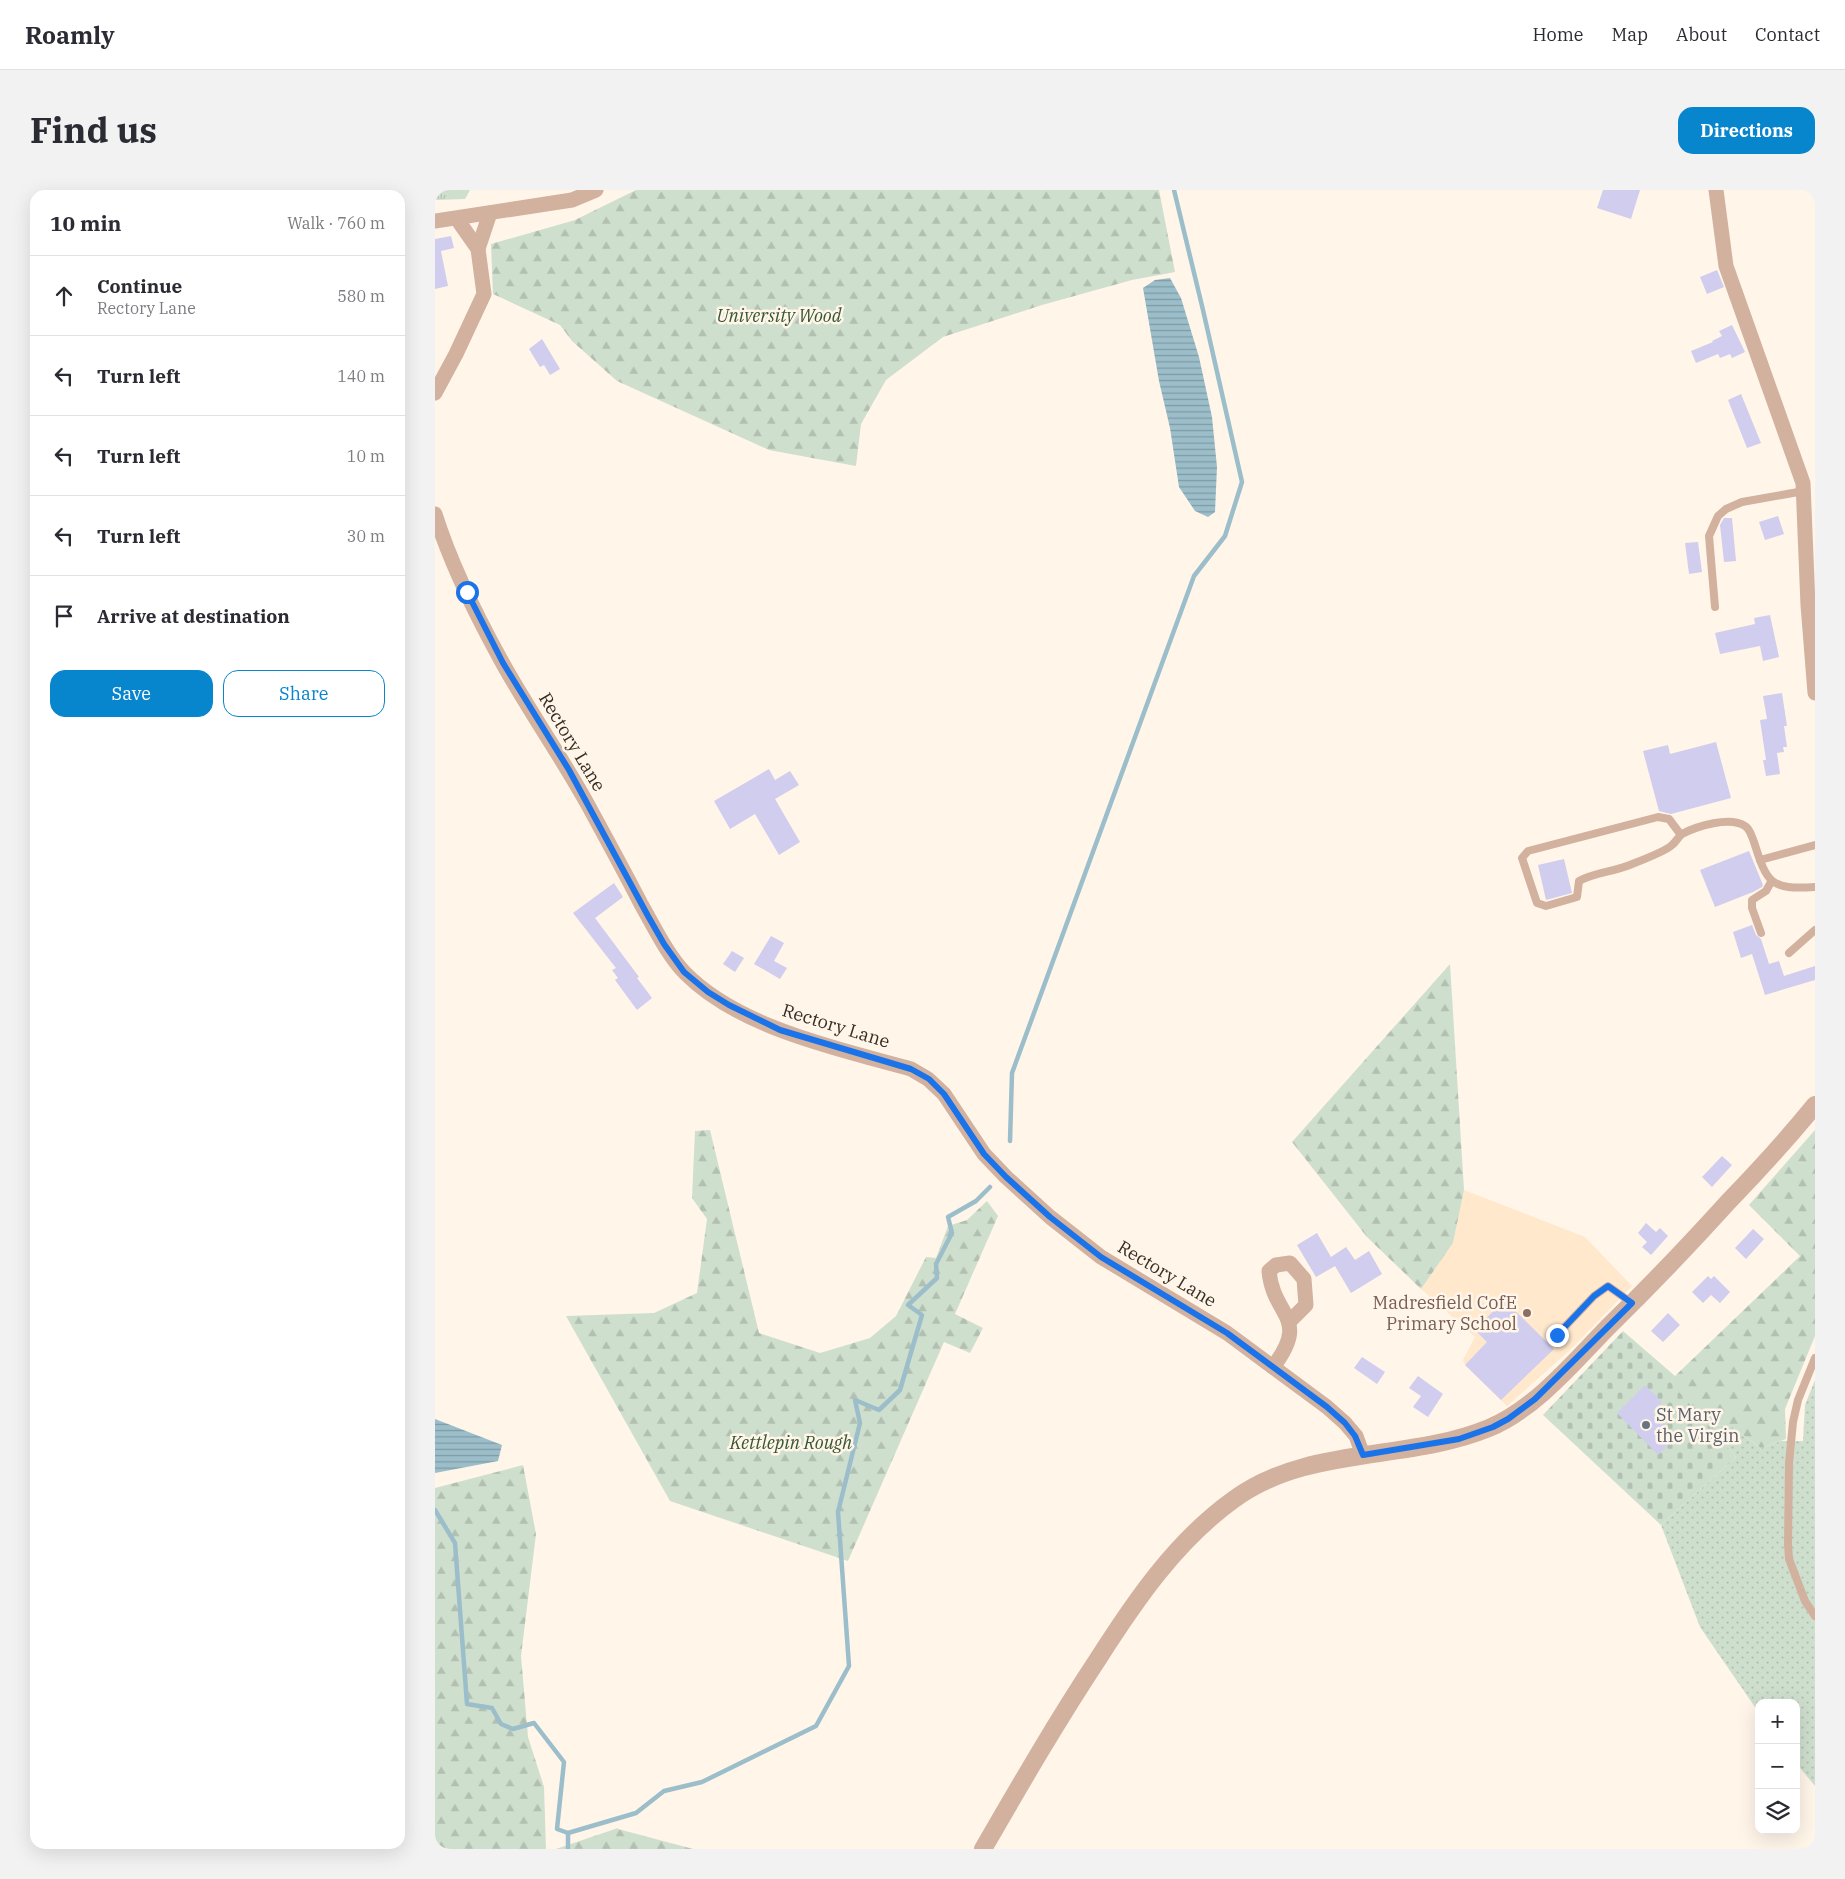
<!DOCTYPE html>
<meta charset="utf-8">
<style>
:root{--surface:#fff;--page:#f2f2f3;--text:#2b2b33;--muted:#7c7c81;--line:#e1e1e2;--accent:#0785cd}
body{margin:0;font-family:"IBM Plex Serif",serif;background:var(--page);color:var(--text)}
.controls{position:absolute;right:15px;bottom:15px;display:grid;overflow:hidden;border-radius:10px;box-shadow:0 5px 20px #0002}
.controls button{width:45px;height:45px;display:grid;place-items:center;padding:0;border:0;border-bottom:1px solid var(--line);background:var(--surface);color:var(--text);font:25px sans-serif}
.stop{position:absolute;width:15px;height:15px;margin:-11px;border:4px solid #1a73e8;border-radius:50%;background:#fff}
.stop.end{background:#1a73e8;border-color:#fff;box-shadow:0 1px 5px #0008}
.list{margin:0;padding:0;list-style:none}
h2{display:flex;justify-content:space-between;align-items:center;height:65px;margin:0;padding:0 20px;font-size:21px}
h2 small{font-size:16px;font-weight:400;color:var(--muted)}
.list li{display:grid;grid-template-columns:32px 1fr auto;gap:15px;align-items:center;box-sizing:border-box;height:80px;padding:0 20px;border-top:1px solid var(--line)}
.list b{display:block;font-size:19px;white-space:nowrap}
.list p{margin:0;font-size:16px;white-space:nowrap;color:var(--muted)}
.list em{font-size:16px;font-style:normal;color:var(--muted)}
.actions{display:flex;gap:10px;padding:15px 20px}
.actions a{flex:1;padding:11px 0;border:1px solid var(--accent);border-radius:15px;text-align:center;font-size:18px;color:var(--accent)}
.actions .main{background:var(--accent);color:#fff}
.icon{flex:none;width:28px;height:28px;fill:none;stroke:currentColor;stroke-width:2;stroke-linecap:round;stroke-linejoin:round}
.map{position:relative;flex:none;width:1380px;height:1659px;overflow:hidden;border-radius:15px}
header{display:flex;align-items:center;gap:30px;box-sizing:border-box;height:70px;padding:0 25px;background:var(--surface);border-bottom:1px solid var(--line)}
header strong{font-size:24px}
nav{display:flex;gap:28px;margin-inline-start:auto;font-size:18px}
.intro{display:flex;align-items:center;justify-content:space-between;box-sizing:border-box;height:120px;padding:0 30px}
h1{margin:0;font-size:35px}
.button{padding:12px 22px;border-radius:15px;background:var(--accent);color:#fff;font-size:18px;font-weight:700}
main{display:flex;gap:30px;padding:0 30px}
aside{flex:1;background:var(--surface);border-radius:15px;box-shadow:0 5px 20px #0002}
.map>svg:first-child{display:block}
.built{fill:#ffe8cb}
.grass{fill:url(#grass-dots)}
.forest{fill:url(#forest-firs)}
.cemetery{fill:url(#cemetery-stones)}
.park{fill:url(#park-tufts)}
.water{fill:url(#water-rules)}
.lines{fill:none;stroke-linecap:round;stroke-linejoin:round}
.stream{stroke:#9bbeca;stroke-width:4.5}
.building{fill:#d0cdee}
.service{stroke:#d2b19f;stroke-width:8}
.minor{stroke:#d2b19f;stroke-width:15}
.tertiary{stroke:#d2b19f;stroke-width:18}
.route{stroke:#1a73e8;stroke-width:6}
.education-dot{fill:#8d6e63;stroke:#fff5e9;stroke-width:2}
.worship-dot{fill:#6b7280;stroke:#fff5e9;stroke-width:2}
.labels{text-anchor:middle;stroke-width:5;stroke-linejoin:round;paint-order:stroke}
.park-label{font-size:18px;font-style:italic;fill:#355733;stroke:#fff5e9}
.street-label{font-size:18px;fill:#372e23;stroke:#fff5e9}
.education-label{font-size:18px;fill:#785e54;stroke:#fff5e9;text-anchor:end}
.worship-label{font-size:18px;fill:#5b616d;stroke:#fff5e9;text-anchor:start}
</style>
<header>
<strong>Roamly</strong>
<nav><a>Home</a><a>Map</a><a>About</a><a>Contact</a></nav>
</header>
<div class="intro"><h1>Find us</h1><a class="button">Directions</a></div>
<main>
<aside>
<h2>10 min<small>Walk · 760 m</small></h2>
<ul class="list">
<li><svg class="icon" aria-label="ahead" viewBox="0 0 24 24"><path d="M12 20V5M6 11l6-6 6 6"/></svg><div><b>Continue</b><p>Rectory Lane</p></div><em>580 m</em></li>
<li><svg class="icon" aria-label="left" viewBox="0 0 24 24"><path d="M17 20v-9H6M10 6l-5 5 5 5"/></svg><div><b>Turn left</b></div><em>140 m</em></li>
<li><svg class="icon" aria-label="left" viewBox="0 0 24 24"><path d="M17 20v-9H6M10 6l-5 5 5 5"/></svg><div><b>Turn left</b></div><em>10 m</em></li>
<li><svg class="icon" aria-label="left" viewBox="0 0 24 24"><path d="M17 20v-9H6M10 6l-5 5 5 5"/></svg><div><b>Turn left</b></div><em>30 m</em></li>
<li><svg class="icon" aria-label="arrive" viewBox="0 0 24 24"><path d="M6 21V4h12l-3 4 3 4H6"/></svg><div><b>Arrive at destination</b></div></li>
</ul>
<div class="actions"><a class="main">Save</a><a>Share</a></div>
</aside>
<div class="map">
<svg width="1380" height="1659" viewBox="0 0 1380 1659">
<defs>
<pattern id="grass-dots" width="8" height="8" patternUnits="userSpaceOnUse" patternTransform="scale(1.25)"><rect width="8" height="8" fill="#cfdfce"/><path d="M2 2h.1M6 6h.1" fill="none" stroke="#b2c0b1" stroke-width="1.8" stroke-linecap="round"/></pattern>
<pattern id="forest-firs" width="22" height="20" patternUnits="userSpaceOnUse" patternTransform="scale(1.25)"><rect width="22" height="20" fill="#cfdfce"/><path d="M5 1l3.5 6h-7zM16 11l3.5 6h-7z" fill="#b2c0b1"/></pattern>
<pattern id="cemetery-stones" width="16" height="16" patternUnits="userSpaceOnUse" patternTransform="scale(1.25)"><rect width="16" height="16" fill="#cfdfce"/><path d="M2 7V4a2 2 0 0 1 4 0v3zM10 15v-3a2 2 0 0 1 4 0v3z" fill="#b2c0b1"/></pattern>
<pattern id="park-tufts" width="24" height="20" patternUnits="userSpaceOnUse" patternTransform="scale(1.25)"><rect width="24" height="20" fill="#cfdfce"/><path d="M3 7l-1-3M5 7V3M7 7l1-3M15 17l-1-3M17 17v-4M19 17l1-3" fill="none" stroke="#b2c0b1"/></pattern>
<pattern id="water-rules" width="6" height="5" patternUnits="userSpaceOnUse" patternTransform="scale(1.25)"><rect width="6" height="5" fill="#9bbeca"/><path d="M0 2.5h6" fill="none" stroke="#7f9ba4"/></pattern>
</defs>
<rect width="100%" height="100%" fill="#fff5e9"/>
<path class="built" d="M1029,1000L1150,1047L1197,1096L1134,1161L1072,1216L1030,1175L1028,1170L1040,1147L986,1099L1018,1053Z"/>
<path class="grass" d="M1380,1190V1596L1361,1573V1513H1324V1523L1265,1437L1226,1335L1301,1267L1271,1234L1297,1237L1326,1258L1346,1251H1368L1370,1215Z"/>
<g class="forest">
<path d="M201,0H724L740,82L697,90L607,115L508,147L451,190L426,234L421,276L334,260L182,191L137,151L125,135L58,104L56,54L140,30Z"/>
<path d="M1015,774L1029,1000L1018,1053L986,1099L932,1047L857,952Z"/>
<path d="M275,940L324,1143L385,1163L435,1148L461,1126L491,1067L501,1068L513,1036L532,1030L552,1011L563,1026L520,1124L548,1138L535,1163L509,1152L413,1371L235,1311L131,1126L219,1123L262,1103L272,1029L257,1008L260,941Z"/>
<path d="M1380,940V1146L1350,1219L1351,1249L1326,1258L1297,1237L1271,1234L1235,1193L1240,1186L1365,1066L1314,1015Z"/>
<path d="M88,1275L101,1344L86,1466L93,1547L109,1597L111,1659H0V1298Z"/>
<path d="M183,1638V1639L258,1659H121Z"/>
</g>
<path class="cemetery" d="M1188,1141L1240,1186L1236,1193L1301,1267L1226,1335L1108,1225Z"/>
<path class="park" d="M0,0H35L30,9L0,10Z"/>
<g class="water">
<path d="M735,88L746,108L764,167L777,227L782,277L780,322L773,327L760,321L744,297L735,238L724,191L708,98L720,90Z"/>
<path d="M0,1229L67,1255L63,1271L0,1283Z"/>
</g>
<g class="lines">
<g class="stream">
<path d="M575,951L577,883L759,386L790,346L807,292L768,120L739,0"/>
<path d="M0,1320L20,1353L32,1514L57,1518L66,1534L78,1539L99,1533L129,1572L122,1639L133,1643V1659"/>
<path d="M133,1643L201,1623L229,1601L267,1592L381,1536L414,1476L403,1322L425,1233L420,1210L444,1220L465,1200L487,1125L473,1115L502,1088L501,1074L517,1043L513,1027L541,1011L555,997"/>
</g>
</g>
<g class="building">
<path d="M1168,0H1205L1196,29L1162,18Z"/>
<path d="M16,46L19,58L6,61L13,96L0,99V49Z"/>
<path d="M1282,80L1289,97L1272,104L1265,87Z"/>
<path d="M1297,135L1310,162L1297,168L1295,164L1285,168L1283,164L1261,173L1256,161L1278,152L1277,151L1287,146L1284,141Z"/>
<path d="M107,149L125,179L115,185L109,175L105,177L94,159Z"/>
<path d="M1306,204L1326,253L1312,258L1293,210Z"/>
<path d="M1343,326L1349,344L1330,350L1324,332Z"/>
<path d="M1289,328H1297L1301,371L1289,372L1285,335Z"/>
<path d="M1263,352L1267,382L1254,384L1250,353Z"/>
<path d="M1335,425L1344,467L1328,471L1325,456L1285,464L1280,443L1320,434L1319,428Z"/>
<path d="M1347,503L1352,536H1349L1352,557H1348L1349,562L1342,563L1345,584L1331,586L1328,570H1331L1325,530L1332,529L1328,506Z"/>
<path d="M1281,552L1296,608L1236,624L1224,621L1208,561L1233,555L1235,564Z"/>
<path d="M334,579L340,590L355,581L364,595L340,609L365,652L344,665L320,624L295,639L279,611Z"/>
<path d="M1314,661L1328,695L1327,697L1318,702L1280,717L1265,680Z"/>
<path d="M1129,669L1137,703L1111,710L1103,675Z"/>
<path d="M179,693L188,707L160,728L204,787L202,788L217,808L202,820L180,790L183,788L177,780L181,778L138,723Z"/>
<path d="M1317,735L1321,745L1326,749L1334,774L1344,771L1349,786L1380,776V790L1330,805L1317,764L1306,768L1298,742Z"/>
<path d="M336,746L349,753L339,771L352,778L345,789L319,774Z"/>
<path d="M297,761L309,768L300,782L288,774Z"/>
<path d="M1287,966L1297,975L1277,997L1267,987Z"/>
<path d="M1211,1033L1221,1042L1225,1038L1233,1046L1216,1065L1207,1057L1212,1052L1203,1043Z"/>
<path d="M1318,1039L1329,1049L1311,1069L1300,1058Z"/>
<path d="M882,1043L896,1067L911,1057L920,1070L934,1061L947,1084L916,1103L900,1076L881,1087L862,1055Z"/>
<path d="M1273,1086L1276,1089L1279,1086L1295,1102L1285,1113L1276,1105L1268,1113L1257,1102Z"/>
<path d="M1069,1110L1119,1159L1066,1210L1030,1175L1052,1152L1040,1140Z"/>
<path d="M1233,1123L1245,1135L1228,1152L1216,1141Z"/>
<path d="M927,1167L950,1182L942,1194L919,1178Z"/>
<path d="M983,1186L1008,1204L993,1227L978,1217L986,1206L974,1198Z"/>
<path d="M1210,1195L1227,1212L1217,1222L1241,1247L1223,1265L1182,1223Z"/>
</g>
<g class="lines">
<g class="service">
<path d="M1280,417L1274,346L1283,326L1291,319L1307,312L1369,301"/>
<path d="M1246,645L1234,629L1223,627L1093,661L1087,668L1102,713L1111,716L1142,707L1144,691C1159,683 1176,682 1192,676C1202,672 1230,662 1237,655C1241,652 1243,647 1247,644C1262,636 1295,626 1310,636C1315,639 1317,647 1319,652C1332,693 1335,700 1380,697"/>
<path d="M1325,670L1380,655"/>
<path d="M1326,743L1317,718V710L1331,701L1336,692"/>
<path d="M1354,763L1380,740"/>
<path d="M1122,1145L1159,1106L1173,1096L1197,1113"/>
<path d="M1380,1168L1363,1210L1358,1232L1354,1273L1353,1354L1354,1369L1370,1411L1380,1426"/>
</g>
<g class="minor">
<path d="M1281,0L1291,76L1368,293L1373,415L1380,503"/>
<path d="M0,31L137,10L161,0"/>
<path d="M43,59L55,23"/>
<path d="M0,203L21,164L49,104L43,59L22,29"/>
<path d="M0,324C16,375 41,425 67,472C94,521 126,566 153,615C171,648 189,681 206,714C218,735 233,766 250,783C304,838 404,859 476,879L493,889L509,904L549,964L571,987L615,1027L666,1067L792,1143L892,1217L910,1233L921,1246L928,1265"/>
<path d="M838,1177C876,1127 838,1127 834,1081L841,1075L855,1073L869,1089L871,1115L854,1132"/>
</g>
<path class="tertiary" d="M548,1659C585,1595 622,1531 663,1469C700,1411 741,1351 798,1310C872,1255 972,1272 1054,1238C1100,1219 1139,1172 1173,1137C1215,1096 1255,1054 1294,1011C1324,980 1353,948 1380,915"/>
</g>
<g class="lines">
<path class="route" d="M32,402L68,473L134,580L213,726L229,754L249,782L273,802L294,815L345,840L476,879L494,889L509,904L549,964L571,987L615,1027L666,1067L792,1143L892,1217L910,1233L920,1246L928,1265L1024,1249L1058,1237L1073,1229L1100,1209L1197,1113L1173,1096L1159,1106L1122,1145"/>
</g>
<circle class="education-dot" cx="1092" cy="1123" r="5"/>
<circle class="worship-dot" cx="1211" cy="1235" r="5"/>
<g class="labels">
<g class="park-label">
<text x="344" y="132">University Wood</text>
<text x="356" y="1259">Kettlepin Rough</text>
</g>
<g class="street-label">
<text transform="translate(137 552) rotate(59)" y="6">Rectory Lane</text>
<text transform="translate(401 836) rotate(17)" y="6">Rectory Lane</text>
<text transform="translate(732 1084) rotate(31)" y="6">Rectory Lane</text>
</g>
<g class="education-label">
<text x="1082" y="1119">Madresfield CofE<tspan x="1082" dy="21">Primary School</tspan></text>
</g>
<g class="worship-label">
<text x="1221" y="1231">St Mary<tspan x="1221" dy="21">the Virgin</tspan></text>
</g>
</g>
</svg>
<div class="controls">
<button>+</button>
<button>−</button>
<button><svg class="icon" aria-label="layers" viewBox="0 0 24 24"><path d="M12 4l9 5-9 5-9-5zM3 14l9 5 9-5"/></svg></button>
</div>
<div class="stop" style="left:32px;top:402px"></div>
<div class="stop end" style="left:1122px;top:1145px"></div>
</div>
</main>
